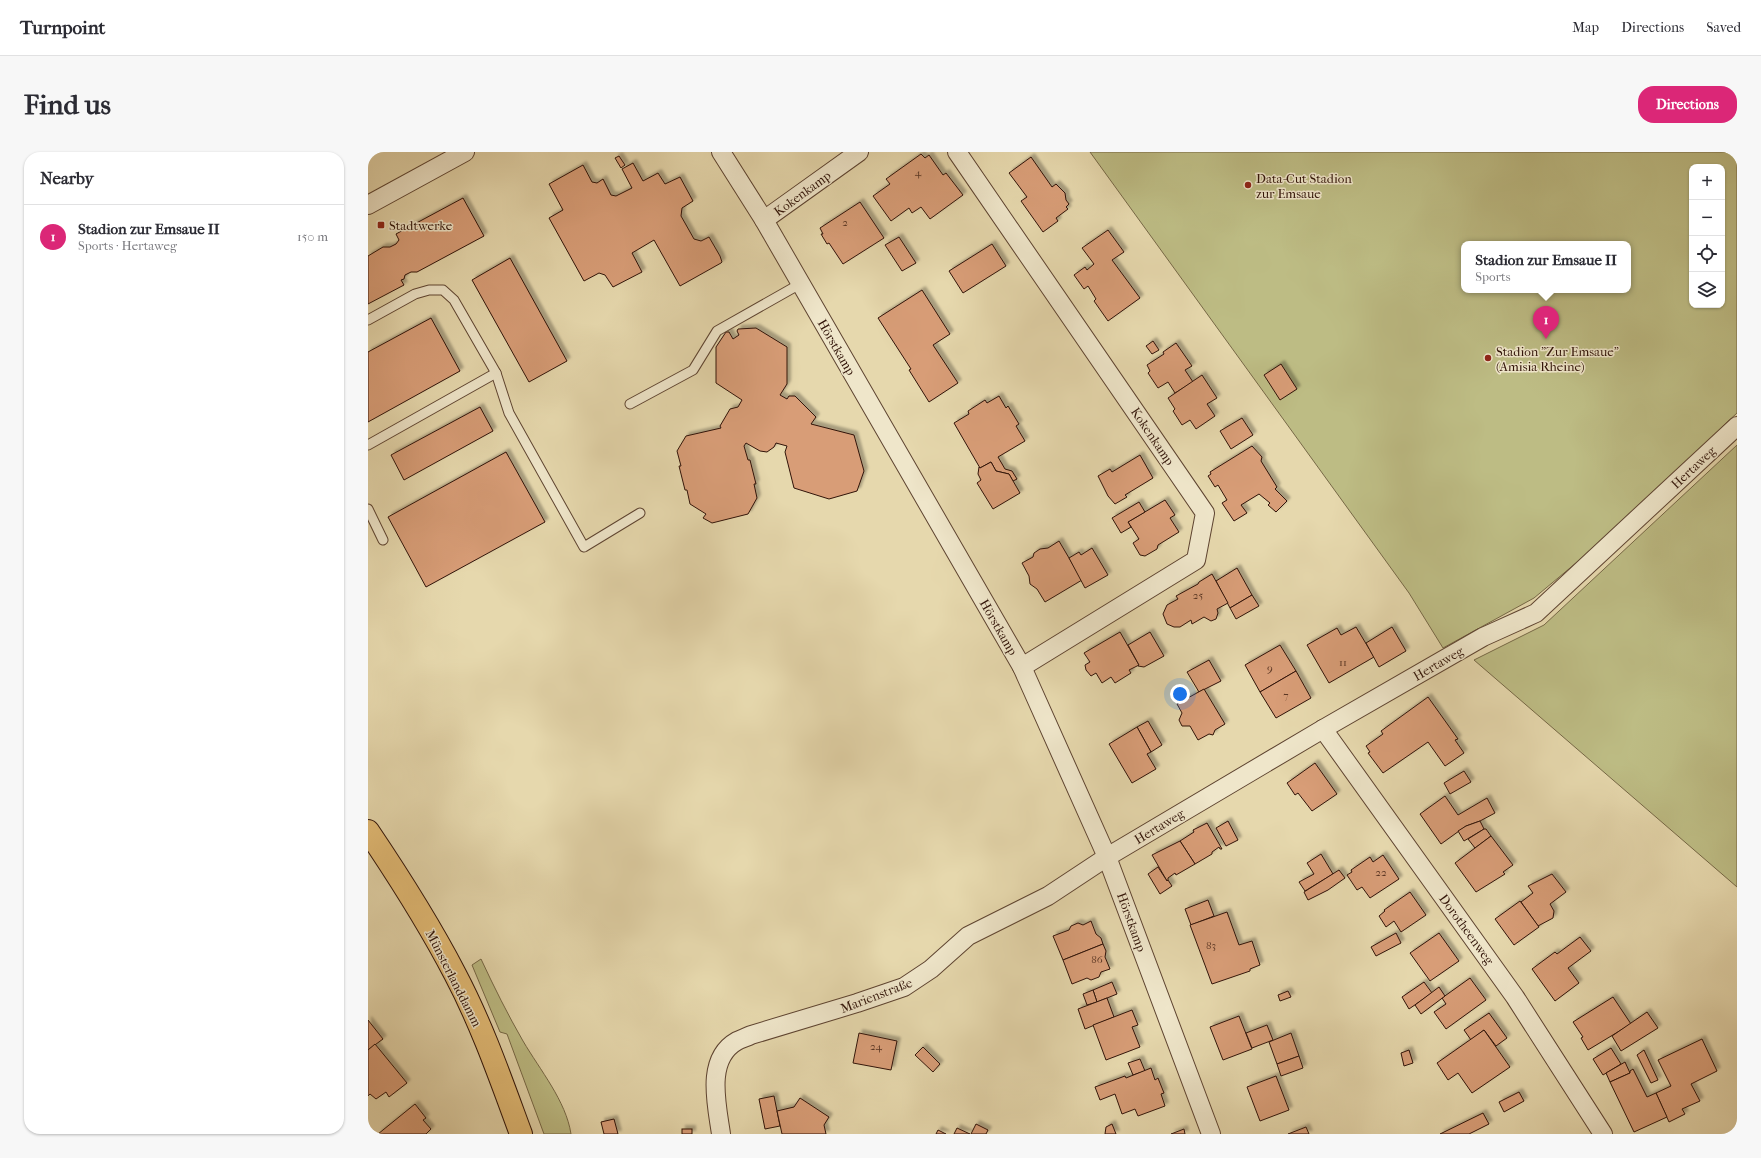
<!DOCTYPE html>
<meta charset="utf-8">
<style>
:root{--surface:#fff;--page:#f7f7f7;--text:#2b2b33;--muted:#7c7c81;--line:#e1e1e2;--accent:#db2777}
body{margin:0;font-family:"IM FELL French Canon",serif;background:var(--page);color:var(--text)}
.controls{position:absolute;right:12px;top:12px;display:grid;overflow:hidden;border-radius:8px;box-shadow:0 1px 3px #0004}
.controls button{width:36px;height:36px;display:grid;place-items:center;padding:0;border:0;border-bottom:1px solid var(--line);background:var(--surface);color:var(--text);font:20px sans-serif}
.you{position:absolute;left:812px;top:542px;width:14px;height:14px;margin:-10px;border:3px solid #fff;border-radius:50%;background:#1a73e8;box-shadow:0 0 0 6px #1a73e833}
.badge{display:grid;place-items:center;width:26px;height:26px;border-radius:50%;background:var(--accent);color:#fff;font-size:13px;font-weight:700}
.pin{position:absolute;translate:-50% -33px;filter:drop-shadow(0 1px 2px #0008)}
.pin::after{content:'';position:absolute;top:21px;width:14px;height:12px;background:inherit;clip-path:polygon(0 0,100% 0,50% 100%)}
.popup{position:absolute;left:1093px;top:89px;width:170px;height:52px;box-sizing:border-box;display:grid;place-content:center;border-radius:8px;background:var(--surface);filter:drop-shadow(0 1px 3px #0005);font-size:13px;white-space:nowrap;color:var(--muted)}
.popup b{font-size:15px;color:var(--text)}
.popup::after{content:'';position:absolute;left:50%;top:100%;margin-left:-8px;border:8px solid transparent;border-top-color:var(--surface)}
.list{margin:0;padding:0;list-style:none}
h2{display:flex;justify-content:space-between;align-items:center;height:52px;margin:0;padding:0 16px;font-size:17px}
h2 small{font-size:13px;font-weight:400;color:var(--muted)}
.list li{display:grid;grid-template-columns:26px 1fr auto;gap:12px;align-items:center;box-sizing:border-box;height:64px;padding:0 16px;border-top:1px solid var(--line)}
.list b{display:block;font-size:15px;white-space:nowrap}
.list p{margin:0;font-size:13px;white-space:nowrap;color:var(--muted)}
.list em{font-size:13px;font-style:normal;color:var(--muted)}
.icon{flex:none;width:22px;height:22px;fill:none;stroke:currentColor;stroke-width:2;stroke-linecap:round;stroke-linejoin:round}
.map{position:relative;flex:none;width:1369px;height:982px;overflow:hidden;border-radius:16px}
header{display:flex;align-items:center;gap:24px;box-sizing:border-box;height:56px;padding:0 20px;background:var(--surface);border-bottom:1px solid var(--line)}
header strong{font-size:19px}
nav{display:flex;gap:22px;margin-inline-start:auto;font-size:14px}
.intro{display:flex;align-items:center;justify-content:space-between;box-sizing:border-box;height:96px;padding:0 24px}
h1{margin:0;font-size:28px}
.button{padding:10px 18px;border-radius:16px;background:var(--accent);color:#fff;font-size:14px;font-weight:700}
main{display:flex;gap:24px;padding:0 24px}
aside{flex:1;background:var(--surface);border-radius:16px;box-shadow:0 1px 3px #0004}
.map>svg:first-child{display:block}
.green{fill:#bdbc84;stroke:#766846;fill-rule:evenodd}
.building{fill:#d89d77;stroke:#301308;filter:url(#shadow)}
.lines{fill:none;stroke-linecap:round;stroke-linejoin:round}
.service-casing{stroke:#5e4431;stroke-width:11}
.minor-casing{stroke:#5e4431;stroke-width:20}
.primary-casing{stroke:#301308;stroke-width:24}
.service{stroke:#efe6ca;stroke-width:9}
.minor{stroke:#efe6ca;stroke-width:18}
.primary{stroke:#e3bc76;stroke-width:22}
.poi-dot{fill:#8f2418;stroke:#efe6ca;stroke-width:1.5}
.labels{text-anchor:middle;stroke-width:3;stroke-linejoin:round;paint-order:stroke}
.number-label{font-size:11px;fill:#5a3624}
.poi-label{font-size:13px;fill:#301308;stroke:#efe6ca;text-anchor:start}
.street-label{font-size:13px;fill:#301308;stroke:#efe6ca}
</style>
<header>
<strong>Turnpoint</strong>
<nav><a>Map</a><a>Directions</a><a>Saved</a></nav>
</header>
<div class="intro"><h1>Find us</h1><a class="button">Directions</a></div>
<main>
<aside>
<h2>Nearby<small></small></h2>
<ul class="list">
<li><span class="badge">1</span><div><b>Stadion zur Emsaue II</b><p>Sports · Hertaweg</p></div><em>150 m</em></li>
</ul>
</aside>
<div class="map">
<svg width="1369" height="982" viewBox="0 0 1369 982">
<defs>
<filter id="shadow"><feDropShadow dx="3.5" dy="-3.5" stdDeviation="1" flood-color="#0004"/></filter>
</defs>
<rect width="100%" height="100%" fill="#e6d8ad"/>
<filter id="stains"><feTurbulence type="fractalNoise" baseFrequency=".005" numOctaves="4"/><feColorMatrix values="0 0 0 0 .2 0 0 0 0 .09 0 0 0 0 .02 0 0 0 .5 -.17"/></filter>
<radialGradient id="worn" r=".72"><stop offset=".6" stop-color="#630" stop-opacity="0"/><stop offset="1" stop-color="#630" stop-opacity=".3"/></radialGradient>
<g class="green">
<path d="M722,0H1369V261L1355,274L1350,284L1250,376L1166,446L1075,496L1041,441ZM1324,15H1354V153H1324ZM1096,92H1260V138H1096Z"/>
<path d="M1369,293V735L1106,508L1176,473Z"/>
<path d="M113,807C126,835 140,863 155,889C172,918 198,949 203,982H176L139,882L132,880L104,813Z"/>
</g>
<g class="building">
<path d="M553,2L557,6L561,3L575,23L578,21L595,43L562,67L553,55L544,61L541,56L523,69L505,44L522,32L518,27Z"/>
<path d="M251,4L257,13L253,16L247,6Z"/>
<path d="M663,5L684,35L688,32L697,41L698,48L701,52L698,55L700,57L688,66L690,69L675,80L653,49L659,45L641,21Z"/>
<path d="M265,11L275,29L290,21L297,32L312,25L325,49L314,56L313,64L326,87L333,89L341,85L352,104L354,110L353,111L312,134L286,88L264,101L274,120L245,135L237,123L231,121L216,129L181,66L195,58L181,32L215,13L224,30L229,31L235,27L243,43L248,44L264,36L254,17Z"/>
<path d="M95,46L116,84L49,120H43L37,123L36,127L33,128L36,133L0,152V104L15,95H22L28,92L31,88L28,82Z"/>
<path d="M492,50L516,86L475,112L461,91L459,92L453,82H455L452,76Z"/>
<path d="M740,78L756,100L744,108L772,146L740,169L726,149L728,147L720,134L716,137L706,123L717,115L719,118L726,112L714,96Z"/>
<path d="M531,85L548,111L534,119L517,93Z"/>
<path d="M624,92L638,114L595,141L581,119Z"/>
<path d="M142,106L199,209L161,230L104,128Z"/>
<path d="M554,138L582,182L565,193L590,231L561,250L541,218L543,217L510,166Z"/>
<path d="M63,166L92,219L0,270V200Z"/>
<path d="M388,176L419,195V232L412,243L419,247L421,244H427L448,265L443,272L486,283L496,319L489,339L461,347L426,336L417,300L419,294L408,291L406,295L399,300L392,299L378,291L376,294L380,308H382L388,332H386L389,346L380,362L344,371L335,366L338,362L322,352L319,338H317L311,314H313L309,299L318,284L353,276L352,274L362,257L370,255L374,248L348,231V195L358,180H361L365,187L371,183L369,179L370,177Z"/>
<path d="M785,189L791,198L784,202L778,194Z"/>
<path d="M808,191L824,214L817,218L825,230L807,241L800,230L790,236L780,221L782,219L779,213L796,202L795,200Z"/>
<path d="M913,212L929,237L912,248L896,223Z"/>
<path d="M834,223L849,246L839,252L847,264L828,277L822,268L814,273L805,259L807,257L800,246Z"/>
<path d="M631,244L638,256L640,254L651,272L648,274L657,289L630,305L637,317L644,319L649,327L645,329L641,322L628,319L623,310L612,316L586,271L601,262L600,259L617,248L619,251Z"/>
<path d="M112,255L125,279L36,328L23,303Z"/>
<path d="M874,266L885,283L863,297L852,279Z"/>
<path d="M884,294L894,305L893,309L909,335L907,337L919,349L908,360L900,353L902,351L891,342L873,353L879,361L866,369L854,351L859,348L850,333L847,335L840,324L843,322L842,320Z"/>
<path d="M138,300L177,370L58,435L20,365Z"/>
<path d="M772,303L785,326L757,343L759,345L747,352L740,344L730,324L742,317L744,320Z"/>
<path d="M623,310L628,319L641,322L652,341L625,357L609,331L613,328L610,322L611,315L612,316Z"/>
<path d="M797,348L807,363L802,366L811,380L790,393L789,397L777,404L772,403L765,391L771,387L760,370Z"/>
<path d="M771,350L777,360L760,370L763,375L753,381L744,366Z"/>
<path d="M691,389L714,428L677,450L669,437L662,432L661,424L654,411L665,405L666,401L672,397L680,396Z"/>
<path d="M724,396L740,423L717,436L701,406L711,400L713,403Z"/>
<path d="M869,416L884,443L862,456L848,429Z"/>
<path d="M844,422L860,451L849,457L850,461L848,467L843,469L836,465L824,472L823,468L812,475H806L799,472L795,462L799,453L810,447L808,444L830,432L831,430Z"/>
<path d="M884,443L891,454L868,467L862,456Z"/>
<path d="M988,475L1006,505L961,531L939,493L969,476L973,483Z"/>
<path d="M1024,475L1038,499L1011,515L998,491Z"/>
<path d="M752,480L771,513L761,518L763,521L747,531L743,525L734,531L728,521L723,524L718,518L717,513L722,510L716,501Z"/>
<path d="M782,480L796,504L776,515L770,514L771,513L760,493Z"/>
<path d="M912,493L928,519L892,540L877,513Z"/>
<path d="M841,508L853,529L831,540L819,520Z"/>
<path d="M928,519L943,546L908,566L892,540Z"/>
<path d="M836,537L857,572L847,578L845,583L841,582L830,588L822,574H814L811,568L814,561L809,552Z"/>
<path d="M1060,545L1090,587L1087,588L1096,601L1077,614L1060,590L1015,621L1000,601L1002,600L998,594L1015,582L1013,579Z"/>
<path d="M780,569L794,593L783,600L769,575Z"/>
<path d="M769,575L783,600L779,602L788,617L764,631L741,592Z"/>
<path d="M947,611L969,642L944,659L930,641L927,643L919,631Z"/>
<path d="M1096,619L1103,630L1082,642L1076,631Z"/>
<path d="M1077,644L1090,663L1119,646L1127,661L1112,669L1098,674L1073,692L1052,662Z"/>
<path d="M860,669L870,688L858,694L848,676Z"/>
<path d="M1112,669L1116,677L1096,689L1090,679L1098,674Z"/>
<path d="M839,671L854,697H852L851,695L844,700V702L827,712L812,689L826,680L825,678Z"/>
<path d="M1116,677H1118L1123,684L1107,696L1100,687Z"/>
<path d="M1123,684L1145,713L1135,720L1137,722L1108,740L1087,711Z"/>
<path d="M812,689L827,712L808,723L807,721L800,726V728L799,729L784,703Z"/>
<path d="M953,702L965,722L937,739L931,730L946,722L939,711Z"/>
<path d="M1015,703L1031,727L1002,746L994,735L989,738L979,723L984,720L983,718L1002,705L1005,710Z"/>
<path d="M790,715L799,729L800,728L804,734L792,742L780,722Z"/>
<path d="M971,718L977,726L960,738L940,748L936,740Z"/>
<path d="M1184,722L1198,740L1182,752L1186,759L1185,766L1170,774L1153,750L1165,741L1160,734Z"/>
<path d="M1042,740L1058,763L1033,780L1026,769L1018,775L1011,764L1017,759L1016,758Z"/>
<path d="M840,748L846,764L823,773L817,757Z"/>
<path d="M1152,749L1171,775L1146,793L1127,767Z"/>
<path d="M859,760L871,793L884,789L892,813L882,817V819L844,832L822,773Z"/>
<path d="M723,769L728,782L733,786L735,792L695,808L685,784L701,778L703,774L710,771L715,773Z"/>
<path d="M1028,781L1033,791L1008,804L1003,795Z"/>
<path d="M1071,781L1091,809L1062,829L1042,801Z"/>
<path d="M1212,785L1223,799L1200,816L1211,831L1187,849L1164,817L1187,800L1189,802Z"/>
<path d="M735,792L738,799L737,805L742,817L733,820L731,825L723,828L719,826L704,832L695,808Z"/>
<path d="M1102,826L1118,848L1078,877L1066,860L1078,852L1074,846Z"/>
<path d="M744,830L749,842L729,850L725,838Z"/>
<path d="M1056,830L1064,841L1041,857L1034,845Z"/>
<path d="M1071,835L1077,844L1053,862L1047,853Z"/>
<path d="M725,838L729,850L719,853L715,842Z"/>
<path d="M920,839L923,845L912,849L910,843Z"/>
<path d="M1245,845L1263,872L1220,898L1213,886L1215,885L1205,870Z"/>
<path d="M739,846L746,865L717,877L710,857Z"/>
<path d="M764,858L770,873L764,875L772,895L738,908L725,873Z"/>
<path d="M1279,860L1290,876L1253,899L1244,884Z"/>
<path d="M1121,861L1139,886L1128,894L1116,878L1103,888L1096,878Z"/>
<path d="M871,864L884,897L855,908L842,875Z"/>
<path d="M0,868L15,887L0,898Z"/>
<path d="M899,873L905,888L884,896L878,881Z"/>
<path d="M1116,878L1142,915L1104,941L1090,921L1080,928L1069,911Z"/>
<path d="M491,881L529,889L523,918L485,911Z"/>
<path d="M923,881L931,904L909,912L901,890Z"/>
<path d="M1334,887L1349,919L1323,932L1332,949L1314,957L1317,962L1301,970L1288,941L1303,934L1290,908Z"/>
<path d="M7,892L39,931L21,945L18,940L8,947L2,942L0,944V898Z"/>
<path d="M555,895L572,912L565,920L547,903Z"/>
<path d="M1243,896L1253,912L1235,923L1225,907Z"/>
<path d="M1041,898L1045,911L1036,914L1033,901Z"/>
<path d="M1276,898L1290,928L1283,931L1269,903Z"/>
<path d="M931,904L935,916L913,924L909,912Z"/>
<path d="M772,907L777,919L765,923L760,911Z"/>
<path d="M1257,910L1262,921L1242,930L1238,921Z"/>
<path d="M783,916L787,928L790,926L796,941L793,942L797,954L770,964L767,957L754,962L747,942L732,948L727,935L757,924L758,926Z"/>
<path d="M1265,917L1279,945L1288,941L1299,965L1266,980L1242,930L1262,921V919Z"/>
<path d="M908,924L921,958L892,969L879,935Z"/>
<path d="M1151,940L1156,949L1136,960L1131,950Z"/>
<path d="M406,944L412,974L397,977L391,947Z"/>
<path d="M432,946L461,965L456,973L458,982H414L409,959L426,955Z"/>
<path d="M47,952L58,966L55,968L63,977L58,982H10Z"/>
<path d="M1115,961L1121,972L1101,982H1072Z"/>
<path d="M246,967L250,982H236L233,970Z"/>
<path d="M608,972L620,978L618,982H603Z"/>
<path d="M744,972L748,982H737L738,975Z"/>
<path d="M938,975L941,982H920Z"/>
<path d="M589,976L602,982H586Z"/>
<rect x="314" y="977" width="10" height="5"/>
<path d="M816,977L817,982H803Z"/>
<path d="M570,978L578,982H568Z"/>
</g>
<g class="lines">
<g class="service-casing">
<g id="service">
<path d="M0,168L47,142L61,138H75L86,148L128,221L141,261L216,395L272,361"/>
<path d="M262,252L325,218L349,179L432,132"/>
<path d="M0,293L128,221"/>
<path d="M0,357L15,388"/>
</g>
</g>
<g class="minor-casing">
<g id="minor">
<path d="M353,0L396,68L654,515L739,705L843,982"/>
<path d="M589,0L837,361L828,408L654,515"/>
<path d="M0,53L97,0"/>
<path d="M396,68L491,0"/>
<path d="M955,577L1147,845L1235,982"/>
<path d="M353,982C349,953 337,907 369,889C373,887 379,885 383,883L489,851L536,835L563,817L600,784L680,744L739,705L955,577L1115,485L1168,461L1369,274"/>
</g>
</g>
<g class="primary-casing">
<path id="primary" d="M0,679C31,725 61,772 87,822C114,873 133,928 153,982"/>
</g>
<use href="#service" class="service"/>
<use href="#minor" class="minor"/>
<use href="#primary" class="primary"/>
</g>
<g class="poi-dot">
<circle cx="880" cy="33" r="4"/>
<rect x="9" y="69" width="8" height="8" rx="2"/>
<circle cx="1120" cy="206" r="4"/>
</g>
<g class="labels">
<g class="number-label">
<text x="550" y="24">4</text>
<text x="477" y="74">2</text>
<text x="830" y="447">25</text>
<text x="975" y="514">11</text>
<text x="902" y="520">9</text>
<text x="918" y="547">7</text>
<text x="1013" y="724">22</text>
<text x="843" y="797">83</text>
<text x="729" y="811">86</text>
<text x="508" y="898">24</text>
</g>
<g class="poi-label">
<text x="888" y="31">Data-Cut Stadion<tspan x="888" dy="15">zur Emsaue</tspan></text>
<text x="21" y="78">Stadtwerke</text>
<text x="1128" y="204">Stadion "Zur Emsaue"<tspan x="1128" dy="15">(Amisia Rheine)</tspan></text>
</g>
<g class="street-label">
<text transform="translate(434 41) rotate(-36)" y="5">Kokenkamp</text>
<text transform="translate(469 195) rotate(60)" y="5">Hörstkamp</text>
<text transform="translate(785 284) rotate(56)" y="5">Kokenkamp</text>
<text transform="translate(1325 315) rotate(-43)" y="5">Hertaweg</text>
<text transform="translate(631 475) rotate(60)" y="5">Hörstkamp</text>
<text transform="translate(1070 511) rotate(-30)" y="5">Hertaweg</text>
<text transform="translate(791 674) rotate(-31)" y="5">Hertaweg</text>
<text transform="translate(764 770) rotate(70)" y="5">Hörstkamp</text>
<text transform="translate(1099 777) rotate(54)" y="5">Dorotheenweg</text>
<text transform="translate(86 826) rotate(63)" y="5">Münsterlanddamm</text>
<text transform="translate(508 843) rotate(-21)" y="5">Marienstraße</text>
</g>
</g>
<rect width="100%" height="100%" filter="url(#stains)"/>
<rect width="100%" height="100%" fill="url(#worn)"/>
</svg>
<div class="controls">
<button>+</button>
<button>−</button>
<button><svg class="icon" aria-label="locate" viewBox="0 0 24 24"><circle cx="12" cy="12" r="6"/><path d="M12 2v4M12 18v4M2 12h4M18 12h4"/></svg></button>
<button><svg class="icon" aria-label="layers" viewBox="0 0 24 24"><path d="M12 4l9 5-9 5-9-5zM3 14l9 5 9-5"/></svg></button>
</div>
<div class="you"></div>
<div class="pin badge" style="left:1178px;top:187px">1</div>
<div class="popup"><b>Stadion zur Emsaue II</b>Sports</div>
</div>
</main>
